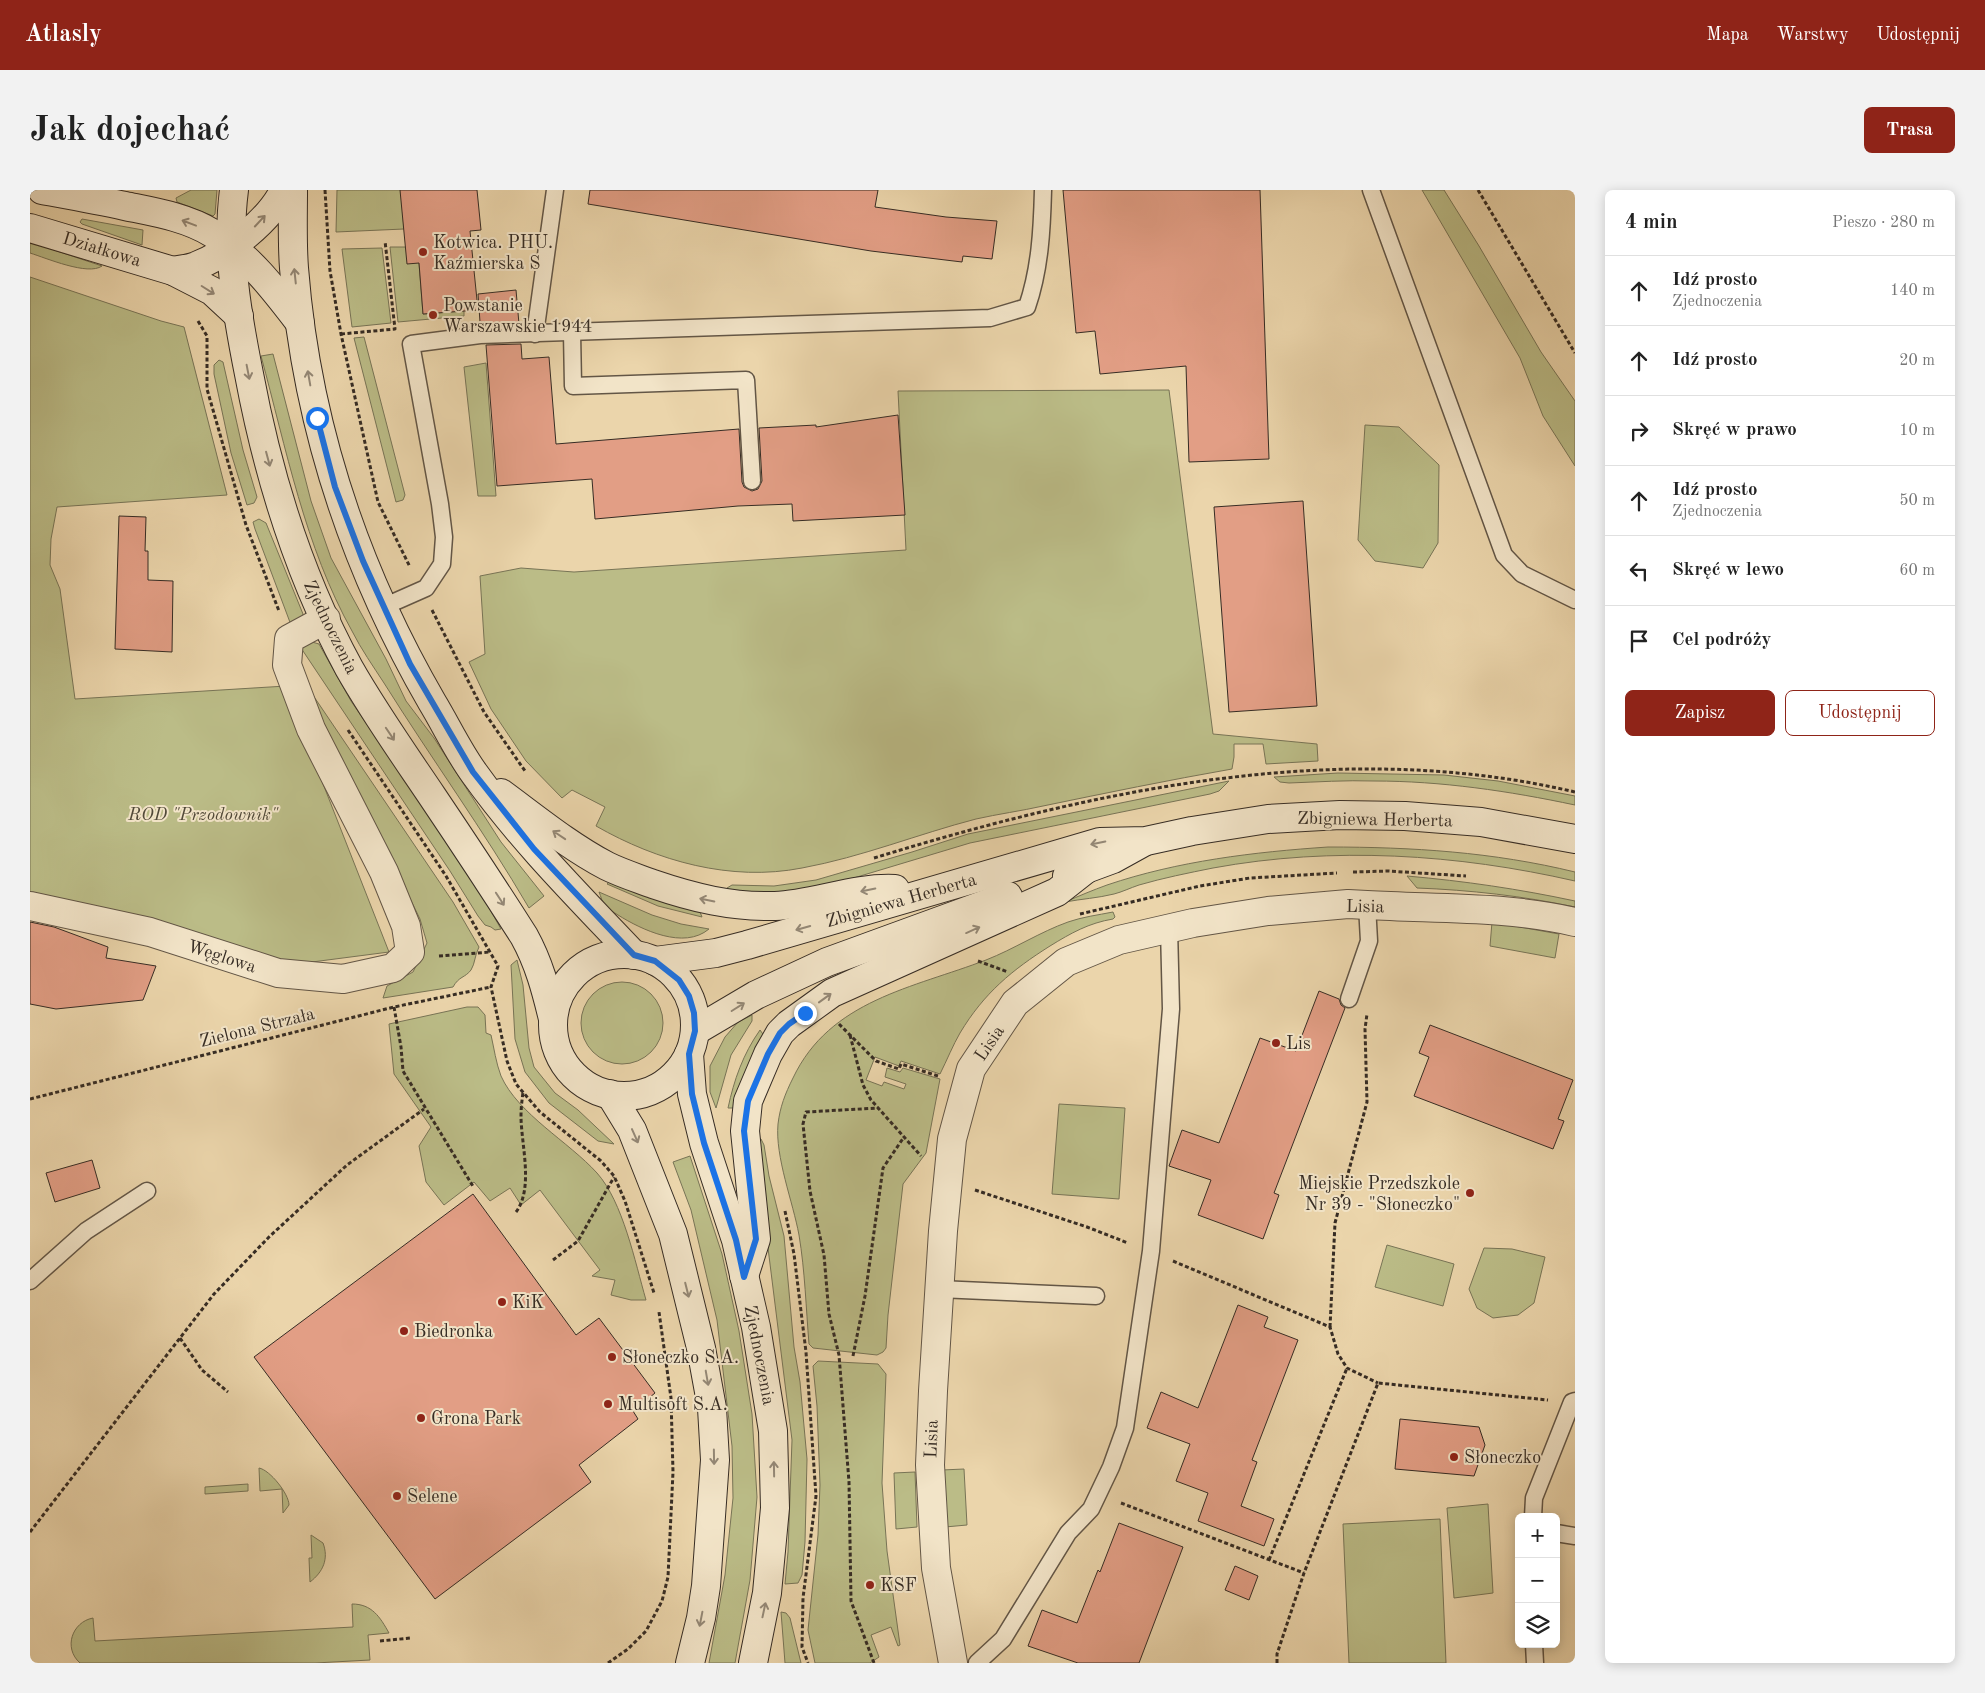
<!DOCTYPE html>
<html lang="pl">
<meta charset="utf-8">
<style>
:root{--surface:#fff;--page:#f2f2f2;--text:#222;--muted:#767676;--line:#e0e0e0;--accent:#8f2418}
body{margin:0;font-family:"Old Standard TT",serif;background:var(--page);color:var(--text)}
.controls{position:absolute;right:15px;bottom:15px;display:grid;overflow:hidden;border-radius:8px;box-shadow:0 2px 12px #0003}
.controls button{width:45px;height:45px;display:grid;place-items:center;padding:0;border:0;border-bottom:1px solid var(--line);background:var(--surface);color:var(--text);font:25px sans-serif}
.stop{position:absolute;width:15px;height:15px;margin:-11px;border:4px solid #1a73e8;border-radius:50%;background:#fff}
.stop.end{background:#1a73e8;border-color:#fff;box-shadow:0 1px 5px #0008}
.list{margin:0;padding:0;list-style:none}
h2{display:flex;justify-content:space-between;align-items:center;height:65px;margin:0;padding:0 20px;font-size:21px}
h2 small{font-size:16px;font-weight:400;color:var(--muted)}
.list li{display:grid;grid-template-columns:32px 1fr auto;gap:15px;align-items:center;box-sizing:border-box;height:70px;padding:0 20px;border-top:1px solid var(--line)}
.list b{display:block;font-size:19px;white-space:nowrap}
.list p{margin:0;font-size:16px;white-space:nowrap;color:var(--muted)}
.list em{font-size:16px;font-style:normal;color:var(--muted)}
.actions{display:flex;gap:10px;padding:15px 20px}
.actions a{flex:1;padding:11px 0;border:1px solid var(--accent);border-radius:8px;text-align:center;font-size:18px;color:var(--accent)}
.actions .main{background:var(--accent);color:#fff}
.icon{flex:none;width:28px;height:28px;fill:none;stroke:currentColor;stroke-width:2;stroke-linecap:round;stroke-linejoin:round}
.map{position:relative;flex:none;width:1545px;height:1473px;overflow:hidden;border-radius:8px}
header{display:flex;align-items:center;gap:30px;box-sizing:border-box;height:70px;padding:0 25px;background:var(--accent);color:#fff}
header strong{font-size:24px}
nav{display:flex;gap:28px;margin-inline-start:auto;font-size:18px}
.intro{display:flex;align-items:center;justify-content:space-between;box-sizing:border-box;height:120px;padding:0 30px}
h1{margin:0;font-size:35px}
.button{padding:12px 22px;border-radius:8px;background:var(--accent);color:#fff;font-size:18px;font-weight:700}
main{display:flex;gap:30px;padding:0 30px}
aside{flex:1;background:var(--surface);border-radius:8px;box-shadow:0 2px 12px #0003}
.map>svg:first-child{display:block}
.green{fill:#bbbc87;stroke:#787456}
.building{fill:#e29e85;stroke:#362c24}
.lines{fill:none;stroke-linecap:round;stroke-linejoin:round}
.lane-casing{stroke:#635646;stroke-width:19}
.street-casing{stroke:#635646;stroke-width:30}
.secondary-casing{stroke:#362c24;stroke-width:30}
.path{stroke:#362c24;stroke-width:3;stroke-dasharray:4 2.5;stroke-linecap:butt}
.lane{stroke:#f2e4c8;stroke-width:16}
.street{stroke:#f2e4c8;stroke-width:28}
.secondary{stroke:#f2e4c8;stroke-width:28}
.oneway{stroke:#948876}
.route{stroke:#1a73e8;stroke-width:6}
.poi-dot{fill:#8f2418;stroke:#f2e4c8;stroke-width:2}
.labels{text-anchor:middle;stroke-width:4;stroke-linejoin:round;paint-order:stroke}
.poi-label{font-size:18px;fill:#362c24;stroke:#f2e4c8;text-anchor:start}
.street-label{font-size:18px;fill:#362c24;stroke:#f2e4c8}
.park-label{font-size:18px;font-style:italic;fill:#514938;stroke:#f2e4c8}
</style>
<header>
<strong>Atlasly</strong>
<nav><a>Mapa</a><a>Warstwy</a><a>Udostępnij</a></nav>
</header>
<div class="intro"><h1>Jak dojechać</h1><a class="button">Trasa</a></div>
<main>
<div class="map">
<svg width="1545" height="1473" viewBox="0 0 1545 1473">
<rect width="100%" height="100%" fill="#ebd5ab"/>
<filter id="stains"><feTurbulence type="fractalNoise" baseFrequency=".004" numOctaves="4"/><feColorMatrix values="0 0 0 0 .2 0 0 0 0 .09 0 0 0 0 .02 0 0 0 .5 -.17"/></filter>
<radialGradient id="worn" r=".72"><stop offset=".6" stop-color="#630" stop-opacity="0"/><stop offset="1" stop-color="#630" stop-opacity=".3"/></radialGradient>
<g class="green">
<path d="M161,0H187L185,24L183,26L147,12L146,8Z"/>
<path d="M307,0H371L374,39L306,42Z"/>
<path d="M1392,0H1414L1449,56L1511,162L1545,211V276L1513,226L1490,168Z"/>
<path d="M52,29L113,40L112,55L52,34L50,32Z"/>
<path d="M0,52L72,76C58,86 16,68 0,63Z"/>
<path d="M360,57H376L389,73L393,124L434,121V126L368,132Z"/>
<path d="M352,58L361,133L322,137L312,59Z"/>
<path d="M0,87L131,131L154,137L197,305L27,317L21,349L20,375L30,399L45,509L256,496L266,525L359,762L282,772L246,770L0,709Z"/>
<path d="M334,147L375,305L373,310L366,312L324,148Z"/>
<path d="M243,164L281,311L301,368L356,469L376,511L404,548L471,652L514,706L499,718C454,641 401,568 354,493C343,476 331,459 322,441C275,357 256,258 231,166Z"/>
<path d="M189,170L193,172L213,260L227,307L224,313L217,315L201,263L184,184V175Z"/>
<path d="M456,173L466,306H448L434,177Z"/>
<path d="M1139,200L1183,544L1287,554L1288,571L1236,574L1233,554H1204V567L1202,579C1139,590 1076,603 1013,616C991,621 968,624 946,629C888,644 832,667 772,678C701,692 627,671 566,636L575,617L542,600L532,608L496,571L461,519L439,472L455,464L450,386L491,378L544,382L876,360L868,201Z"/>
<path d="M1335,235L1369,237L1409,275L1408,353L1393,378L1345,371L1328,350Z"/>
<path d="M229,329L236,333L273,424L271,430L261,435L225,339L223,332Z"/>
<path d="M282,452L289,454L321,511L445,693L471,739L465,740L461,737L455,735L448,726L420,681L271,458Z"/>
<path d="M272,489L423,712L449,757C445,764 445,774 441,780C435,788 429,786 423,797L353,808L357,796L383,782L397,753L390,729Z"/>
<path d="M1308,583L1414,585L1468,591L1545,606V615C1479,601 1411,591 1344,591C1316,590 1287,592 1259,593L1250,592L1244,587Z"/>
<path d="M1199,591L1189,601L1180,604L940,653L807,693L769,703L695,702L697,698L702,695L744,696L786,690L882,662L938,644Z"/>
<path d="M1298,657C1382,657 1463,662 1545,682V691C1427,664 1303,656 1183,678C1158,683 1133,688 1109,695C1100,698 1092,702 1084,704C1068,708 1051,709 1035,712C1049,706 1063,700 1077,695C1148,671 1224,662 1298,657Z"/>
<path d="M1377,686C1434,691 1489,699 1545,711V717C1493,706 1440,700 1387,698Z"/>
<path d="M581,690L670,722L672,727L628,716L577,694Z"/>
<path d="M569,702L622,725L651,734L679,739C654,760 612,740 588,725C584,722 578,720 575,716C572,713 571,706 569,702Z"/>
<path d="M1083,722L1085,727L1083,729C1059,733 1041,743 1020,756C982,780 954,803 930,843C923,855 917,870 910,884L871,871L869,876L845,867L836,890L852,896L854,892L874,899L876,894L855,887L857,878L870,882L873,878L910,889L896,963L873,994L858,1125L856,1158L853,1162L847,1165L783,1158L779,1154C776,1118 775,1081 769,1045C763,1012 745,967 748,934C750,917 755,904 763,888C800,810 883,798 956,770C984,759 1010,742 1038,732C1052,727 1068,725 1083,722Z"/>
<path d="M1462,732L1529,744L1525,768L1460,756Z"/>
<path d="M487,770L493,795L499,858L504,877L525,903L548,920L584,954L568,951L519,913L495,882L485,849L481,775Z"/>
<circle cx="592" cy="833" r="41"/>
<path d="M437,817H448L455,825L456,843L461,845C464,858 466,873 471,886C488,924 539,952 567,983C593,1012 605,1072 616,1110H601L581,1105L585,1090L562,1086L570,1080L510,1000L491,1015L480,998L460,1011L444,992L414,1015L396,992L389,956L401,937L364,884L359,834Z"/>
<path d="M722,825V831L701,865L686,918L680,902V876L695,847L708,832Z"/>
<path d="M730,840L735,847L705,918H698C704,890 713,864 730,840Z"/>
<path d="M1029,914L1095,918L1089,1009L1022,1004Z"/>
<path d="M724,946L731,949L734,955L739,986L754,1046L764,1157L770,1192L777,1269L775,1352L772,1385L768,1393L755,1394L758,1362L762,1250Z"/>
<path d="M660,966L692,1064L709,1141L722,1224L727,1307L720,1390L705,1473H679L695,1385L703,1308L702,1256L687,1130L661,1020L643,972Z"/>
<path d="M1357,1055L1424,1074L1413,1116L1345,1097Z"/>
<path d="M1454,1058L1482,1059L1515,1067L1504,1113L1488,1125L1463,1128L1447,1118L1439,1099Z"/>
<path d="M788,1171L848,1174L856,1184L852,1293L857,1361L870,1455L868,1456L861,1437L841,1445L849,1467L840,1473H785L778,1440L788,1345L790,1295L787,1216L783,1176Z"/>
<path d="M229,1278C240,1280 259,1304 259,1315L253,1323L252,1299L230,1301Z"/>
<path d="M934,1279L937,1335L915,1337L912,1280Z"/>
<path d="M885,1282L887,1337L866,1339L864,1283Z"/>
<path d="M218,1294V1301L175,1304V1297Z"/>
<path d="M1458,1314L1463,1403L1424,1408L1417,1318Z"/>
<path d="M1410,1329L1416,1473H1319L1313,1334Z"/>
<path d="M281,1345L293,1353C299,1369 293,1382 280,1392L279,1368H282Z"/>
<path d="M322,1414C342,1414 350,1427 359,1443L338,1445L340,1470L285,1473H50C33,1458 42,1432 63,1428L65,1451L323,1437Z"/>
<path d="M751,1422L756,1423L760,1428L771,1473H755Z"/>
</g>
<g class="building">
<path d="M370,0H447L451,40L440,41L448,120L393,124L389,73L377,74Z"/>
<path d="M560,0H848L845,17L916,27L967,31L962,69L933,66L932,72L841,61L558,14Z"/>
<path d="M1033,0H1230L1239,269L1159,272L1156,176L1070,184L1065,141L1046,143Z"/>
<path d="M486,100L489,134L455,135V132H450L448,104Z"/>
<path d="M491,154L492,169L519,167L526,254L709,239L712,292L714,297L722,301L728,299L732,291L729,238L786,235V237L868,225L875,325L763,331L762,314L708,316L565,329L562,289L467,296L456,155Z"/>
<path d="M1273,311L1287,516L1199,522L1184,317Z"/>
<path d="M89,326L116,327L115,361H118V390L143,391L142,462L85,459Z"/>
<path d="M0,732L24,737L78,757L76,768L126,776L113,810L26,819L0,814Z"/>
<path d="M1289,801L1309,809L1311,815L1315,818L1244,1003L1249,1005L1233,1049L1168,1025L1181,990L1139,976L1152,940L1189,953L1230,848L1266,861Z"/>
<path d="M1400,835L1543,890L1528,929L1534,931L1523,959L1384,906L1399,867L1389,863Z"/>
<path d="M62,970L70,998L25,1012L16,983Z"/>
<path d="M443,1004L546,1145L569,1128L625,1203L603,1221L608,1229L549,1275L561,1292L405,1409L224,1167Z"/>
<path d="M1208,1115L1238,1127L1234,1137L1268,1150L1222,1270L1227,1272L1211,1316L1244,1329L1234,1356L1168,1331L1178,1303L1146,1291L1160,1254L1117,1238L1131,1202L1168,1218Z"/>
<path d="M1370,1229L1449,1237L1455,1255L1444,1286L1365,1279Z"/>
<path d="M1089,1333L1153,1357L1109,1473H1048L998,1456L1012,1420L1047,1433L1068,1380L1070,1382Z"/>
<path d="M1205,1376L1228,1386L1219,1410L1195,1400Z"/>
</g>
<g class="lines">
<g class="lane-casing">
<g id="lane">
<path d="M1341,0L1474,365L1492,384L1545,410"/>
<path d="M542,142L543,196L716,190L722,291"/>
<path d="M505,144L525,0"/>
<path d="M353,417L396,398L412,374L414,347L410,314L381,154L450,145L960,128L997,117C1010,79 1012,40 1013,0"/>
<path d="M1319,809L1339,751L1337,715"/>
<path d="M0,1091L56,1041L117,1001"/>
<path d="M909,1099L1066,1106"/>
<path d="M1503,1327L1504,1308L1542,1212L1545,1211"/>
<path d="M1526,1343L1545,1346"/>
<path d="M1504,1454L1505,1473"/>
<path d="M947,1473L973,1449L1038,1343L1061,1319L1081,1277L1095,1238L1121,1061L1141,819L1139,738"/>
</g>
</g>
<g class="street-casing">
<g id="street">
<path d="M0,716L120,742L248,783L313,789L363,778L380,762L376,736L354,682L281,539L257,475L259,449L296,429"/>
<path d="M923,1473L906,1378L900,1275L903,1201L913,1041L922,949L941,879L985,813L1036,772L1089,750L1163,733L1238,721L1318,714L1337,715C1406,719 1477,716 1545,732"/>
</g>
</g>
<g class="secondary-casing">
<g id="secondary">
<path d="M12,0C39,5 67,10 95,16C124,22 156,27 182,43C219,66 244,99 270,133"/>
<path d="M204,0C196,61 207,124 219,184C238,286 269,386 319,478C344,522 373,563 402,606C433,652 464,699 494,746C509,773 516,800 523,829"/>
<path d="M263,0C263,26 262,52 264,78C276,232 325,379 402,512C416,535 428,561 444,583C491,649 548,706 604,765"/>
<path d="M0,38L143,81L182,101L209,126"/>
<path d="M143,81C151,79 159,79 166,76C196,65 241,29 254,0"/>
<path d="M471,603C505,628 539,656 577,676C591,683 607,688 623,694C664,708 701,717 745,716C785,714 824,697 865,699"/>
<path d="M1037,686L1083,669L1112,653"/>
<circle cx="594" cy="835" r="71"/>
<path d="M625,771L686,763L717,755L1070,652L1116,651L1162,641L1238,629L1310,625L1375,626L1451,632L1545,649"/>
<path d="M665,841L726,805L797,772L978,706"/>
<path d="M659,864L662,904L674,953L706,1050L726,1137L743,1241L745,1318L737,1403L723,1473"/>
<path d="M580,904L602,940L643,1044L671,1158L682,1218L685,1270L676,1396L671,1428L660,1473"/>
<path d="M714,1086L726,1049L715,941L718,911L738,864L750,843L759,834L802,803L1027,702L1055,680"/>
</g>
</g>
<g class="path">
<path d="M295,0L300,81L311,144L348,312L380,377"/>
<path d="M1448,0L1545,163"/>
<path d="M168,131L177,146V199L216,335L249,421"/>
<path d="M311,144L365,139L355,51"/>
<path d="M402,420L454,522L495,581"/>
<path d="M318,540L416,686L468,776L461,797L477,871L486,894L510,922L571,971L584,986L595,1011L624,1103"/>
<path d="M844,668C1069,599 1312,547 1545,602"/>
<path d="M1323,682L1358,681L1436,686"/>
<path d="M1050,724L1170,696L1220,688L1307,683"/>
<path d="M409,766L460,762"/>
<path d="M948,771L978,782"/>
<path d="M364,817L371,857L373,881L444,998"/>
<path d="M809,834L846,871L869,879L871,874L908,886"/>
<path d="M820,845L833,895L841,910L891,966"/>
<path d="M0,909L364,817L461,797"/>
<path d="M945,1000L1057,1037L1098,1053"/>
<path d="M755,1021L764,1064L776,1162L786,1306L773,1408L772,1457L778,1473"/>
<path d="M486,1022C504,998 491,954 491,926C491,918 492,910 493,902"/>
<path d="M523,1070L548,1051L584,987"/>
<path d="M1143,1071L1300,1137L1308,1164L1317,1178L1348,1193"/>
<path d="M1300,1137L1305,1033L1337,912L1335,839L1337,824"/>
<path d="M150,1148L172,1180L198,1202"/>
<path d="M823,1166L835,1106L853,978L874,947"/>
<path d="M1091,1313L1274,1383"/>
<path d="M0,1342L184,1104L239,1047L317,975L394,919"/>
<path d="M1239,1370L1317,1178"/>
<path d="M350,1451L381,1448"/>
<path d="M578,1473L598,1459L616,1441L632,1411L638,1387L643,1282L641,1208L629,1122"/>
<path d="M844,1473L821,1411L819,1292L809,1165L799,1124L794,1065L780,1001L773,934L776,922L848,918"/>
<path d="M1247,1473V1464L1274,1383L1348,1193L1518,1210"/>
</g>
<use href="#lane" class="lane"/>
<use href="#street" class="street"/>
<use href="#secondary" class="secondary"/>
</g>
<defs><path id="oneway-shaft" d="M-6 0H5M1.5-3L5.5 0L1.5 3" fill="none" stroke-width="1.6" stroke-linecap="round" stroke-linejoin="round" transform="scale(1.25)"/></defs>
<g class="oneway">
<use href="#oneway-shaft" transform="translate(230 31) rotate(-47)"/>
<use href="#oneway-shaft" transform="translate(159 33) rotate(-159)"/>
<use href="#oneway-shaft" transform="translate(265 86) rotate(-96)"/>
<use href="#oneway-shaft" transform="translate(178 100) rotate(32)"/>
<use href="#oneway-shaft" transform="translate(218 182) rotate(79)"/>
<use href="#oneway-shaft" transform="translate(279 188) rotate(-100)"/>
<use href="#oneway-shaft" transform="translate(238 269) rotate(75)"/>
<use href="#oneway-shaft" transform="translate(360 544) rotate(56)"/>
<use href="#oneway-shaft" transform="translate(529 645) rotate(-146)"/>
<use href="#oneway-shaft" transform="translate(1068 653) rotate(168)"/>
<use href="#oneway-shaft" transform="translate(838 700) rotate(168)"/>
<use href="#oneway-shaft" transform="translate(470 709) rotate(57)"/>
<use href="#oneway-shaft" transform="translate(677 710) rotate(-168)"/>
<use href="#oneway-shaft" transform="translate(773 738) rotate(164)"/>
<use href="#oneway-shaft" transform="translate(943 740) rotate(-24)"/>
<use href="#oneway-shaft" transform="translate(795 808) rotate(-36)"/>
<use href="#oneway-shaft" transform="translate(708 817) rotate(-32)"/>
<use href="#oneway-shaft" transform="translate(605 946) rotate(66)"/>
<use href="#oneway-shaft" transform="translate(657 1100) rotate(76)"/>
<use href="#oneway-shaft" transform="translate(677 1188) rotate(80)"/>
<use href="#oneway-shaft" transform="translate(684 1267) rotate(89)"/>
<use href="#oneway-shaft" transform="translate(744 1279) rotate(-91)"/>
<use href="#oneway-shaft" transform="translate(734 1420) rotate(-78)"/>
<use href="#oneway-shaft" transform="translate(671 1429) rotate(101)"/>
</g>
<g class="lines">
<path class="route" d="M287,228L305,297L333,371L380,474L443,582L504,659L604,765L625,771L649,790L659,806L664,823L665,841L659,864L662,904L674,953L706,1050L714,1087L726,1049L714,941L718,911L738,864L750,843L759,834L775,823"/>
</g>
<g class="poi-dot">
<circle cx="393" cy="62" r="5"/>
<circle cx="403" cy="125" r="5"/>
<circle cx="1246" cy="853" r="5"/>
<circle cx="1440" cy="1003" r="5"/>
<circle cx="472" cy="1112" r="5"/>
<circle cx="374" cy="1141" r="5"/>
<circle cx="582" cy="1167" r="5"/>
<circle cx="578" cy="1214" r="5"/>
<circle cx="391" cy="1228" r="5"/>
<circle cx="1424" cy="1267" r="5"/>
<circle cx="367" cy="1306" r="5"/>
<circle cx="840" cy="1395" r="5"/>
</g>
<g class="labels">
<g class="poi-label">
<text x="403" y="58">Kotwica. PHU.<tspan x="403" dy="21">Kaźmierska S</tspan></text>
<text x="413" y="121">Powstanie<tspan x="413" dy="21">Warszawskie 1944</tspan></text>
<text x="1256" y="859">Lis</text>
<text x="1430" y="999" text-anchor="end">Miejskie Przedszkole<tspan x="1430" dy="21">Nr 39 - "Słoneczko"</tspan></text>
<text x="482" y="1118">KiK</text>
<text x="384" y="1147">Biedronka</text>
<text x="592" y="1173">Słoneczko S.A.</text>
<text x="588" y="1220">Multisoft S.A.</text>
<text x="401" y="1234">Grona Park</text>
<text x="1434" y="1273">Słoneczko</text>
<text x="377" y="1312">Selene</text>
<text x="850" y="1401">KSF</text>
</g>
<g class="street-label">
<text transform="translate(72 59) rotate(17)" y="6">Działkowa</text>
<text transform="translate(301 437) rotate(64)" y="6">Zjednoczenia</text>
<text transform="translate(1345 629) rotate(1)" y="6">Zbigniewa Herberta</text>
<text transform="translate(871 710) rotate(-16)" y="6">Zbigniewa Herberta</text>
<text transform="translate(1335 716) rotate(1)" y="6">Lisia</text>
<text transform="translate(192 766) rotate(18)" y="6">Węglowa</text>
<text transform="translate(227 837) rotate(-14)" y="6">Zielona Strzała</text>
<text transform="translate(959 853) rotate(-56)" y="6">Lisia</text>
<text transform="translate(730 1165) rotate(79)" y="6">Zjednoczenia</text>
<text transform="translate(901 1249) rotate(-88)" y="6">Lisia</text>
</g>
<g class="park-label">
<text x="173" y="630">ROD "Przodownik"</text>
</g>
</g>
<rect width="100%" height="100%" filter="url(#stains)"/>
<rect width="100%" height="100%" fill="url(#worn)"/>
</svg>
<div class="controls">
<button>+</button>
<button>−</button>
<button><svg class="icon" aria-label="layers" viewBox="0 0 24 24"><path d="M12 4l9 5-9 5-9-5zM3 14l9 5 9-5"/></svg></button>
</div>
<div class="stop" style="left:287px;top:228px"></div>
<div class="stop end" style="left:775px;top:823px"></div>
</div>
<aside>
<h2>4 min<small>Pieszo · 280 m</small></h2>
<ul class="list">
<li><svg class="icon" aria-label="ahead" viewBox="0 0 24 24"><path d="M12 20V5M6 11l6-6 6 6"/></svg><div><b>Idź prosto</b><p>Zjednoczenia</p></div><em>140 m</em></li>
<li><svg class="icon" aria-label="ahead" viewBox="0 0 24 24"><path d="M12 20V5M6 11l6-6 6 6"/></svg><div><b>Idź prosto</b></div><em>20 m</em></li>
<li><svg class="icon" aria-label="right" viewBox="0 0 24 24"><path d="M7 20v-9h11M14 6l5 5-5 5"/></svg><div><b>Skręć w prawo</b></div><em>10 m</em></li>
<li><svg class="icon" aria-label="ahead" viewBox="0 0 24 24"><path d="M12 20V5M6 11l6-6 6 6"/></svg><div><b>Idź prosto</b><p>Zjednoczenia</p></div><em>50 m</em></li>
<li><svg class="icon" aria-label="left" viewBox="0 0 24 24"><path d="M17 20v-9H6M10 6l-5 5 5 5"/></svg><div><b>Skręć w lewo</b></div><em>60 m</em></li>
<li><svg class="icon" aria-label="arrive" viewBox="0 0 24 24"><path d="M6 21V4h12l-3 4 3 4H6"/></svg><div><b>Cel podróży</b></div></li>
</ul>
<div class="actions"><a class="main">Zapisz</a><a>Udostępnij</a></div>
</aside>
</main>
